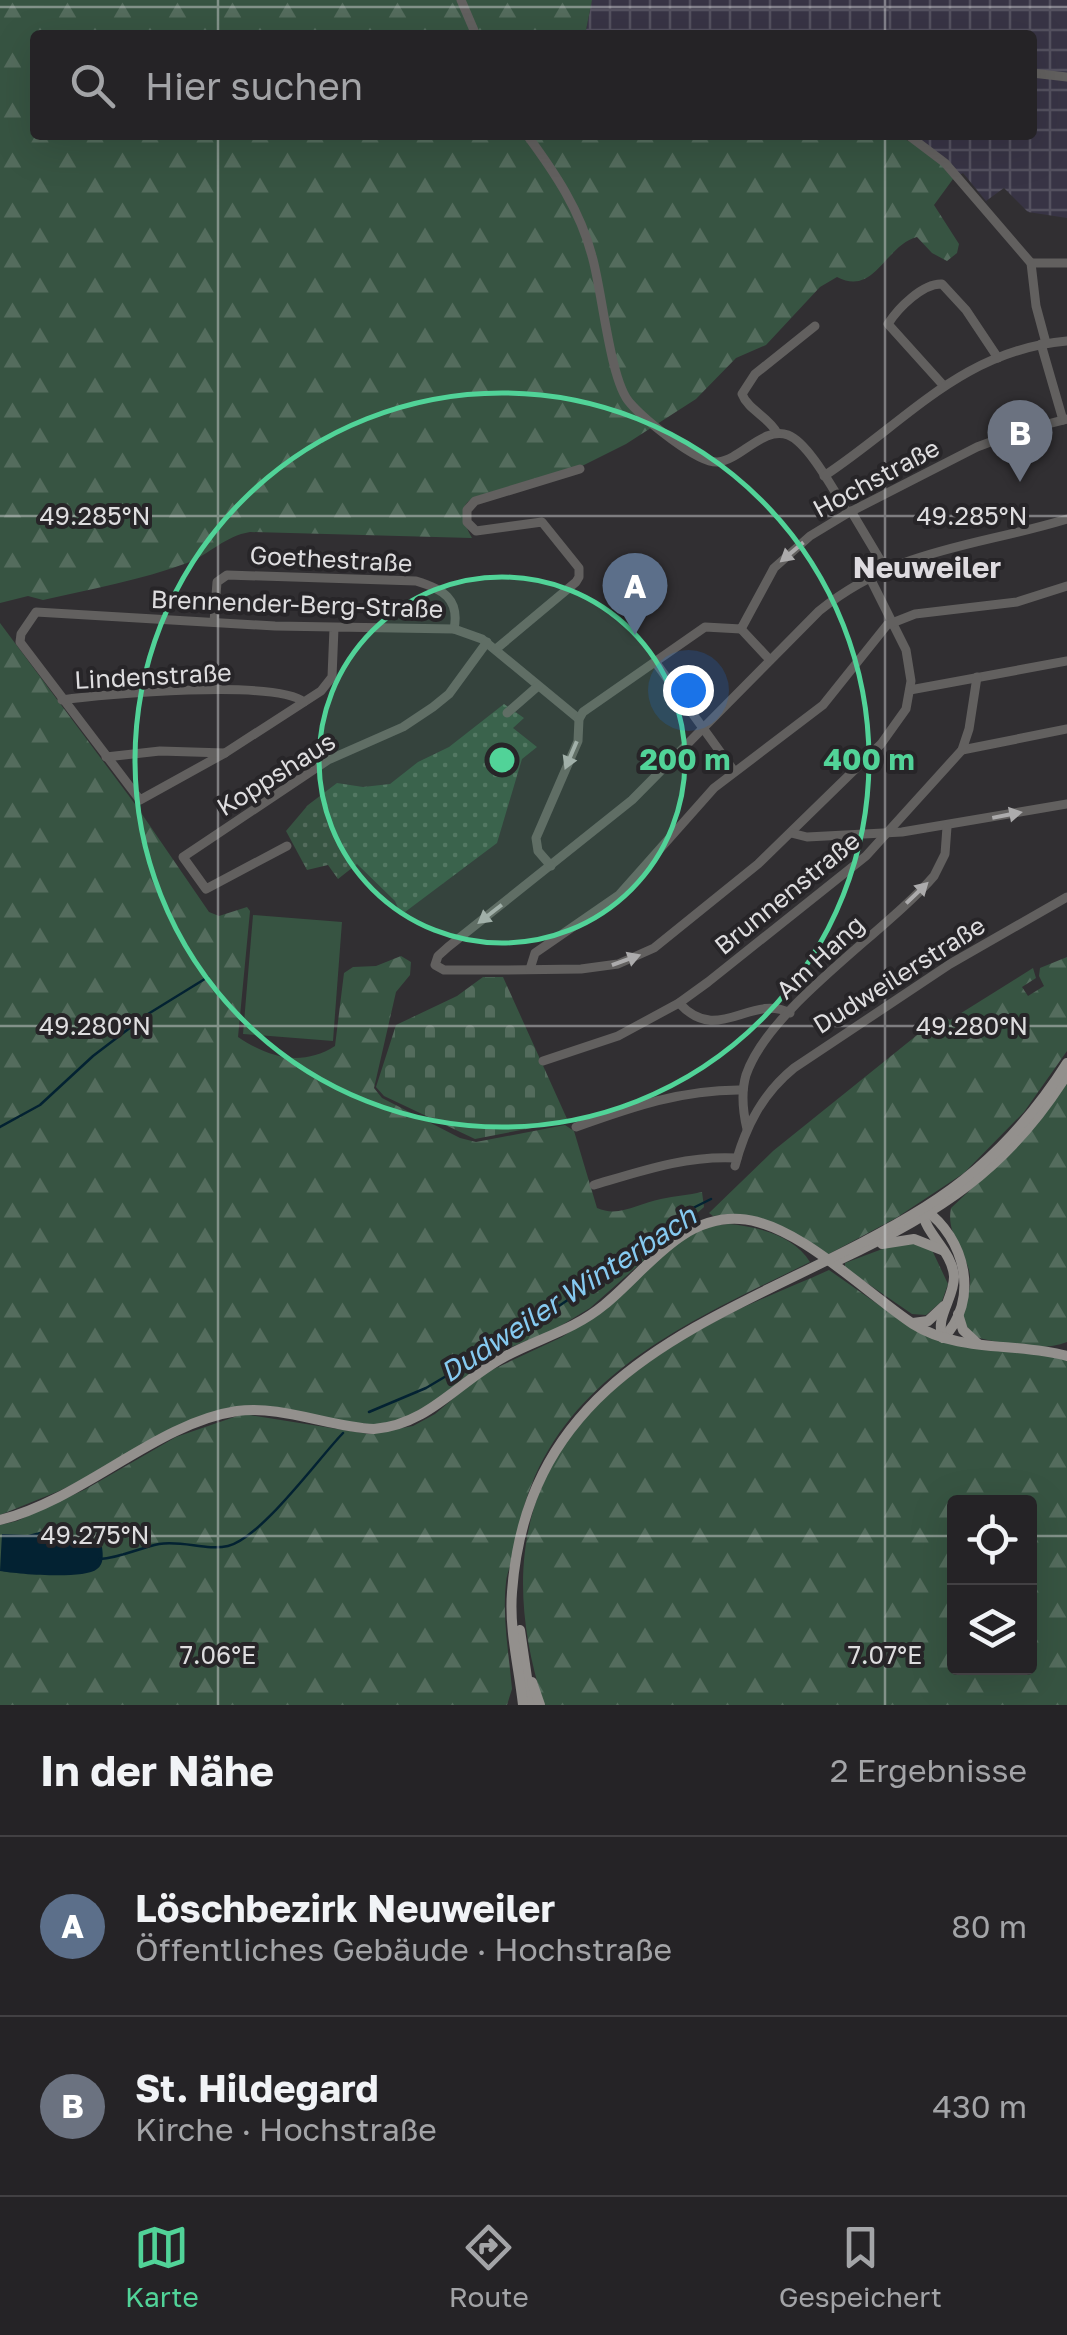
<!DOCTYPE html>
<html lang="de">
<meta charset="utf-8">
<style>
:root{--surface:#252326;--page:#2d2b2e;--text:#f1f3f6;--muted:#a3a4a7;--line:#424043;--accent:#51d398}
body{margin:0;font-family:"Golos Text",sans-serif;background:var(--page);color:var(--text)}
.controls{position:absolute;right:30px;bottom:30px;display:grid;overflow:hidden;border-radius:10px;box-shadow:0 10px 40px #0002}
.controls button{width:90px;height:90px;display:grid;place-items:center;padding:0;border:0;border-bottom:2px solid var(--line);background:var(--surface);color:var(--text);font:50px sans-serif}
.you{position:absolute;left:688px;top:690px;width:35px;height:35px;margin:-25px;border:8px solid #fff;border-radius:50%;background:#1a73e8;box-shadow:0 0 0 15px #1a73e833}
.badge{display:grid;place-items:center;width:65px;height:65px;border-radius:50%;background:var(--accent);color:#fff;font-size:32px;font-weight:700}
.pin{position:absolute;translate:-50% -82px;filter:drop-shadow(0 2px 5px #0008)}
.pin::after{content:'';position:absolute;top:52px;width:35px;height:30px;background:inherit;clip-path:polygon(0 0,100% 0,50% 100%)}
.list{margin:0;padding:0;list-style:none}
h2{display:flex;justify-content:space-between;align-items:center;height:130px;margin:0;padding:0 40px;font-size:42px}
h2 small{font-size:32px;font-weight:400;color:var(--muted)}
.list li{display:grid;grid-template-columns:65px 1fr auto;gap:30px;align-items:center;box-sizing:border-box;height:180px;padding:0 40px;border-top:2px solid var(--line)}
.list b{display:block;font-size:38px;white-space:nowrap}
.list p{margin:0;font-size:32px;white-space:nowrap;color:var(--muted)}
.list em{font-size:32px;font-style:normal;color:var(--muted)}
.icon{flex:none;width:55px;height:55px;fill:none;stroke:currentColor;stroke-width:2;stroke-linecap:round;stroke-linejoin:round}
.map{position:relative;flex:none;width:1067px;height:1705px;overflow:hidden}
.search{position:absolute;background:var(--surface);box-shadow:0 10px 40px #0002;left:30px;right:30px;top:30px;height:110px;display:flex;align-items:center;gap:25px;box-sizing:border-box;padding:0 35px;border-radius:10px;color:var(--muted);font-size:38px}
.sheet{height:490px;background:var(--surface)}
nav{display:flex;justify-content:space-around;align-items:center;box-sizing:border-box;height:140px;border-top:2px solid var(--line);background:var(--surface);font-size:28px;color:var(--muted)}
nav a{display:grid;justify-items:center;gap:5px}
nav .on{color:var(--accent)}
.map>svg:first-child{display:block}
.industrial{fill:url(#industrial-grid)}
.green{fill:url(#green-dots)}
.forest{fill:url(#forest-firs);fill-rule:evenodd}
.cemetery{fill:url(#cemetery-stones)}
.pitch{fill:#375442}
.water{fill:#032232}
.lines{fill:none;stroke-linecap:round;stroke-linejoin:round}
.stream{stroke:#032232;stroke-width:2.5}
.minor{stroke:#62605f;stroke-width:9}
.major{stroke:#93908d;stroke-width:10}
.oneway{fill:#acabac}
.ticks{fill:none;stroke:#dedddf;stroke-width:2.5;stroke-opacity:0.45}
.ring{fill:none;stroke:#51d398;stroke-width:5}
.labels{text-anchor:middle;stroke-width:8;stroke-linejoin:round;paint-order:stroke}
.street-label{font-size:25px;fill:#dedddf;stroke:#272528}
.water-label{font-size:28px;font-style:italic;fill:#86caf1;stroke:#272528}
.quarter-label{font-size:30px;font-weight:bold;fill:#dedbdf;stroke:#272528}
.ticks-label{font-size:25px;text-anchor:middle;fill:#dedddf;stroke:#272528;stroke-width:8;stroke-linejoin:round;paint-order:stroke}
.centre{fill:#51d398;stroke:#272528;stroke-width:5}
.ring-label{font-size:30px;text-anchor:middle;font-weight:bold;fill:#51d398;stroke:#272528;stroke-width:8;stroke-linejoin:round;paint-order:stroke}
</style>
<div class="map">
<svg width="1067" height="1705" viewBox="0 0 1067 1705">
<defs>
<pattern id="industrial-grid" width="8" height="8" patternUnits="userSpaceOnUse" patternTransform="scale(2.5)"><rect width="8" height="8" fill="#383445"/><path d="M0 4h8M4 0v8" fill="none" stroke="#54515f"/></pattern>
<pattern id="green-dots" width="8" height="8" patternUnits="userSpaceOnUse" patternTransform="scale(2.5)"><rect width="8" height="8" fill="#375442"/><path d="M2 2h.1M6 6h.1" fill="none" stroke="#546c5d" stroke-width="1.8" stroke-linecap="round"/></pattern>
<pattern id="forest-firs" width="22" height="20" patternUnits="userSpaceOnUse" patternTransform="scale(2.5)"><rect width="22" height="20" fill="#375442"/><path d="M5 1l3.5 6h-7zM16 11l3.5 6h-7z" fill="#546c5d"/></pattern>
<pattern id="cemetery-stones" width="16" height="16" patternUnits="userSpaceOnUse" patternTransform="scale(2.5)"><rect width="16" height="16" fill="#375442"/><path d="M2 7V4a2 2 0 0 1 4 0v3zM10 15v-3a2 2 0 0 1 4 0v3z" fill="#546c5d"/></pattern>
</defs>
<rect width="100%" height="100%" fill="#312f32"/>
<path class="industrial" d="M592,0H1067V218L1028,212L1004,188L986,201L963,173L953,179L945,166L912,142L895,135H1032V35H585Z"/>
<path class="green" d="M504,704L524,718L513,728L537,747L522,759L497,843L401,915L395,901L357,864L338,879L328,865L307,870L286,831L308,805L337,783L363,787L390,784L418,762L449,747Z"/>
<g class="forest">
<path d="M0,0H592L585,35H35V135H895C918,144 940,158 953,179L934,205L959,244L957,253L947,261L932,253L917,237C885,245 875,297 837,277L820,287L766,345L736,358L696,399L626,444L578,468L470,500C457,510 465,525 472,538L250,532C225,536 210,554 187,563C141,580 91,589 43,600L28,596L0,603Z"/>
<path d="M0,623L135,804L209,912L219,916L247,907L250,911L238,1037C269,1058 302,1067 335,1046L344,973L353,967L376,966L401,956L411,962L410,975L396,992L374,1088L382,1098L460,1138L476,1142L565,1125L574,1131L597,1208C619,1218 639,1203 661,1199C675,1196 689,1195 702,1192L704,1207L590,1308L552,1331L506,1349L432,1403L404,1418L377,1425L225,1409L59,1491L0,1515Z"/>
<path d="M1067,957V1051L1024,1112L964,1173L896,1218L827,1255C790,1231 759,1208 713,1216L709,1213L773,1151L942,1015L950,1020L1033,968L1036,978L1022,987L1028,996L1044,986L1039,976L1040,968Z"/>
<path d="M1067,1080V1342C1040,1353 999,1343 972,1336L962,1317C966,1302 973,1286 969,1270C963,1248 946,1232 951,1208L1017,1146Z"/>
<path d="M728,1224C756,1226 795,1236 810,1262C703,1315 578,1366 531,1486C522,1508 518,1530 514,1553C512,1562 507,1572 506,1582C502,1617 509,1654 512,1689L507,1705H0V1525L17,1521L86,1489L176,1437L243,1414L369,1434L413,1426L435,1414L481,1375L562,1337L591,1318L682,1238L704,1227Z"/>
<path d="M916,1242L931,1248L948,1284L942,1301L926,1315L912,1314L845,1268V1263L885,1248Z"/>
<path d="M829,1270L913,1329L1067,1359V1705H544C485,1520 553,1407 718,1320C753,1301 792,1287 829,1270ZM954,1502H1030V1668H954Z"/>
</g>
<path class="cemetery" d="M483,977H503L568,1121L475,1139L384,1096L376,1087L396,1025L457,996Z"/>
<path class="pitch" d="M253,915L342,922L333,1041L243,1034Z"/>
<path class="water" d="M43,1531C63,1543 82,1534 102,1547C103,1555 104,1564 97,1569C84,1580 17,1574 0,1571L2,1534L28,1535Z"/>
<g class="lines">
<g class="stream">
<path d="M0,1127L40,1105L93,1056L148,1014L208,977"/>
<path d="M369,1412L426,1388L527,1328L601,1277L689,1210L711,1199"/>
<path d="M100,1559C120,1558 139,1548 159,1544C183,1540 206,1551 228,1546C261,1538 318,1459 343,1433"/>
</g>
<g class="minor">
<path d="M461,0L476,35"/>
<path d="M1032,73L1067,77"/>
<path d="M527,135C555,173 580,210 592,256C602,289 610,382 630,403C644,419 698,464 718,462C742,459 763,426 788,435C809,443 835,493 848,513"/>
<path d="M908,135L945,163L1031,263L1036,306L1046,343"/>
<path d="M1031,263H1067"/>
<path d="M1041,344L1063,420"/>
<path d="M943,385L888,324C898,308 923,283 942,284L966,310L998,358"/>
<path d="M777,433C769,417 748,410 742,394L755,374L815,326"/>
<path d="M824,476C906,422 962,350 1067,341"/>
<path d="M851,511L885,568"/>
<path d="M869,576L906,650L911,681L906,709L881,744L758,864L654,948L618,964L581,969L508,970H444L435,965L438,956L448,947L632,800L819,611C897,548 975,547 1067,519"/>
<path d="M214,622L217,582L227,575L416,581C443,589 460,599 454,629"/>
<path d="M334,628L332,677L321,691L225,753L140,800L20,642L21,634L36,612L275,626L454,629L482,639L579,719"/>
<path d="M741,629L770,660"/>
<path d="M496,649L576,582L579,577V568L542,522L476,531L467,522V510L475,501L580,469"/>
<path d="M656,663L734,771"/>
<path d="M910,690L1067,661"/>
<path d="M62,700C104,694 276,679 304,702"/>
<path d="M507,713L538,686"/>
<path d="M962,750L1067,729"/>
<path d="M106,757L160,751L225,753"/>
<path d="M791,833L807,837L902,832L1067,804"/>
<path d="M287,846L206,889L183,857L328,760L403,727L433,707L449,694L487,642"/>
<path d="M551,866L538,851L536,838L578,741L579,719L583,712L705,627L741,629L774,568L810,536L848,513L977,447L1020,431L1067,419"/>
<path d="M530,969L535,953L619,895L714,788L823,705L887,625L915,614L1017,602L1067,586"/>
<path d="M679,1003C718,1046 750,993 790,1013"/>
<path d="M543,1061L618,1036L679,1003L708,982L866,856L962,750L969,729L977,677"/>
<path d="M576,1127C632,1107 683,1089 743,1090"/>
<path d="M747,1129C743,1112 741,1092 746,1075C769,1007 886,932 934,876L945,854L947,827"/>
<path d="M735,1166C745,1127 762,1094 794,1068L950,964L1067,897"/>
<path d="M594,1185C641,1171 687,1155 737,1158"/>
</g>
<g class="major">
<path d="M924,1209C966,1238 980,1301 943,1338"/>
<path d="M922,1211C926,1235 952,1251 954,1276C955,1297 934,1318 943,1338"/>
<path d="M882,1244L914,1239L942,1250"/>
<path d="M839,1260C937,1214 1007,1170 1066,1076"/>
<path d="M958,1314L963,1330L978,1344"/>
<path d="M913,1323L928,1321L944,1306"/>
<path d="M0,1520C84,1499 156,1423 237,1411C282,1405 329,1427 374,1429C428,1425 459,1381 504,1357C537,1339 574,1330 604,1305C646,1271 681,1215 740,1219C796,1222 866,1293 913,1324C959,1353 1016,1342 1067,1356"/>
<path d="M520,1630L531,1705"/>
<path d="M532,1682L540,1705"/>
<path d="M523,1705C519,1668 509,1630 512,1592C530,1348 754,1314 925,1207C983,1171 1031,1120 1067,1063"/>
</g>
</g>
<defs><path id="oneway-solid" d="M-6-.8H1V-3.2L6.5 0L1 3.2V.8H-6Z" transform="scale(2.5)"/></defs>
<g class="oneway">
<use href="#oneway-solid" transform="translate(792 552) rotate(140)"/>
<use href="#oneway-solid" transform="translate(571 755) rotate(113)"/>
<use href="#oneway-solid" transform="translate(1007 815) rotate(-11)"/>
<use href="#oneway-solid" transform="translate(917 893) rotate(-44)"/>
<use href="#oneway-solid" transform="translate(490 914) rotate(142)"/>
<use href="#oneway-solid" transform="translate(626 960) rotate(-20)"/>
</g>
<path class="ticks" d="M218,0V35M885,0V35M0,7H1067M218,135V1705M885,135V1705M0,516H1067M0,1026H1067M0,1536H954M1030,1536H1067"/>
<circle cx="502" cy="760" r="183" fill="#51d398" fill-opacity=".12"/>
<g class="ring">
<circle cx="502" cy="760" r="183"/>
<circle cx="502" cy="760" r="367"/>
</g>
<g class="labels">
<g class="street-label">
<text transform="translate(876 478) rotate(-28)" y="9">Hochstraße</text>
<text transform="translate(331 559) rotate(3)" y="9">Goethestraße</text>
<text transform="translate(297 604) rotate(2)" y="9">Brennender-Berg-Straße</text>
<text transform="translate(153 676) rotate(-3)" y="9">Lindenstraße</text>
<text transform="translate(276 774) rotate(-32)" y="9">Koppshaus</text>
<text transform="translate(787 893) rotate(-39)" y="9">Brunnenstraße</text>
<text transform="translate(820 957) rotate(-43)" y="9">Am Hang</text>
<text transform="translate(899 975) rotate(-32)" y="9">Dudweilerstraße</text>
</g>
<g class="water-label">
<text transform="translate(568 1294) rotate(-33)" y="10">Dudweiler Winterbach</text>
</g>
<g class="quarter-label">
<text x="927" y="578">Neuweiler</text>
</g>
</g>
<g class="ticks-label">
<text x="95" y="525">49.285°N</text>
<text x="972" y="525">49.285°N</text>
<text x="95" y="1035">49.280°N</text>
<text x="972" y="1035">49.280°N</text>
<text x="95" y="1544">49.275°N</text>
<text x="218" y="1664">7.06°E</text>
<text x="885" y="1664">7.07°E</text>
</g>
<circle cx="502" cy="760" r="15" class="centre"/>
<g class="ring-label">
<text x="685" y="770">200 m</text>
<text x="869" y="770">400 m</text>
</g>
</svg>
<div class="controls">
<button><svg class="icon" aria-label="locate" viewBox="0 0 24 24"><circle cx="12" cy="12" r="6"/><path d="M12 2v4M12 18v4M2 12h4M18 12h4"/></svg></button>
<button><svg class="icon" aria-label="layers" viewBox="0 0 24 24"><path d="M12 4l9 5-9 5-9-5zM3 14l9 5 9-5"/></svg></button>
</div>
<div class="you"></div>
<div class="pin badge" style="left:635px;top:635px;background:#5c6f8a">A</div>
<div class="pin badge" style="left:1020px;top:482px;background:#6b7280">B</div>
<div class="search"><svg class="icon" aria-label="search" viewBox="0 0 24 24"><circle cx="10" cy="10" r="6"/><path d="M15 15l6 6"/></svg>Hier suchen</div>
</div>
<section class="sheet">
<h2>In der Nähe<small>2 Ergebnisse</small></h2>
<ul class="list">
<li><span class="badge" style="background:#5c6f8a">A</span><div><b>Löschbezirk Neuweiler</b><p>Öffentliches Gebäude · Hochstraße</p></div><em>80 m</em></li>
<li><span class="badge" style="background:#6b7280">B</span><div><b>St. Hildegard</b><p>Kirche · Hochstraße</p></div><em>430 m</em></li>
</ul>
</section>
<nav>
<a class="on"><svg class="icon" aria-label="map" viewBox="0 0 24 24"><path d="M3 6l6-2 6 2 6-2v14l-6 2-6-2-6 2zM9 4v14M15 6v14"/></svg>Karte</a>
<a><svg class="icon" aria-label="directions" viewBox="0 0 24 24"><path d="M12 3l9 9-9 9-9-9zM9 14v-3h6M13 9l2 2-2 2"/></svg>Route</a>
<a><svg class="icon" aria-label="saved" viewBox="0 0 24 24"><path d="M7 4h10v16l-5-4-5 4z"/></svg>Gespeichert</a>
</nav>
